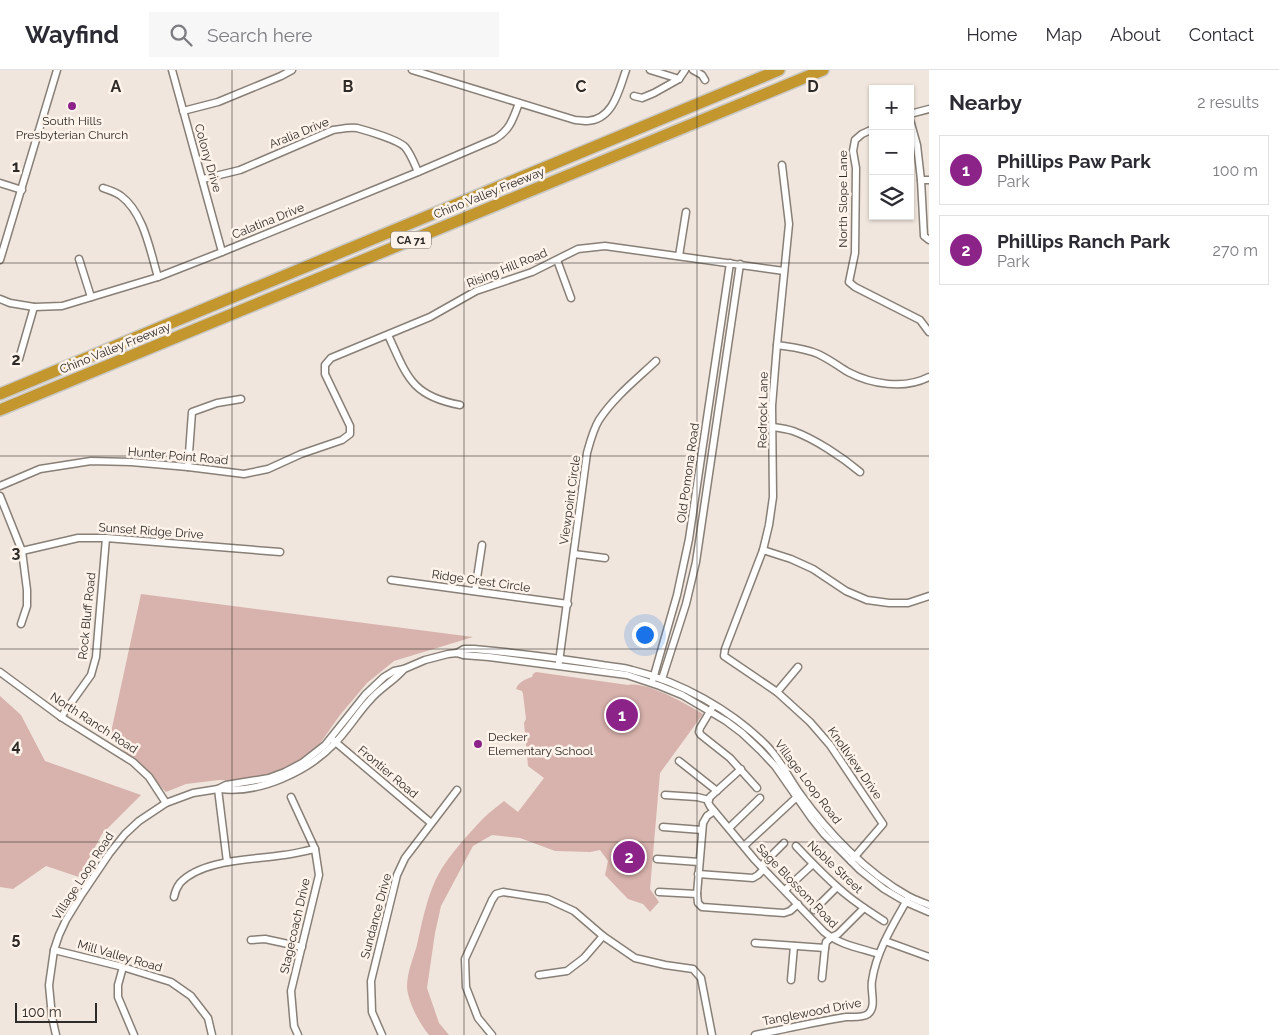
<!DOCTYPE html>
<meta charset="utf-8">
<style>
:root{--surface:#fff;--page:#f7f7f7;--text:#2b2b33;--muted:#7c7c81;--line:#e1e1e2;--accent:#8c2388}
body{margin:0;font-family:Raleway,sans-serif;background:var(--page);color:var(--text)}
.controls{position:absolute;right:15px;top:15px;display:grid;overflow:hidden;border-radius:0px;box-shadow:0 1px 4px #0004}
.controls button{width:45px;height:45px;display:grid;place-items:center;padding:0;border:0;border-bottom:1px solid var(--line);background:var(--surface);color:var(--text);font:25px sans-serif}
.scale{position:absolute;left:15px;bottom:12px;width:82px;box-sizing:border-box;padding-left:5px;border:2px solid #2e2a27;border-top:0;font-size:14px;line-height:18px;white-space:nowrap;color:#2e2a27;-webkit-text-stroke:4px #fdf3ea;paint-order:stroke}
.you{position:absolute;left:644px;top:564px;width:18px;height:18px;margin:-12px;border:4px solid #fff;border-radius:50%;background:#1a73e8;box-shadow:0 0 0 8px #1a73e833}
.badge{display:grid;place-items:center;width:32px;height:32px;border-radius:50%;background:var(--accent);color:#fff;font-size:16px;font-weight:700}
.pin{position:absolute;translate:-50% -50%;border:2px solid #fff;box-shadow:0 1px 5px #0006}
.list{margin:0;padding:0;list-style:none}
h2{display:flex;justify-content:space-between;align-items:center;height:65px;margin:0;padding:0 20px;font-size:21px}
h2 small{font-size:16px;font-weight:400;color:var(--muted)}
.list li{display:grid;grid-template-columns:32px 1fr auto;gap:15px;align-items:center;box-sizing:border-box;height:70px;margin:0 10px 10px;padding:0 10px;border:1px solid var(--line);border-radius:0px}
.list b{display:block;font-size:19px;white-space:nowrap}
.list p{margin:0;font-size:16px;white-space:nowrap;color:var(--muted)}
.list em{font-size:16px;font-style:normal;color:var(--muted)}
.icon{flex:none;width:28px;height:28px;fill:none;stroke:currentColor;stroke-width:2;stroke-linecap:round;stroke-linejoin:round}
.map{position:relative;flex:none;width:929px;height:965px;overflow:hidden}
header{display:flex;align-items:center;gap:30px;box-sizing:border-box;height:70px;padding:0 25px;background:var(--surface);border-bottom:1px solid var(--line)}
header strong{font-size:24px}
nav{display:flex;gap:28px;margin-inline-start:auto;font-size:18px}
.search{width:350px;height:45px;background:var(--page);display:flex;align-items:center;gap:12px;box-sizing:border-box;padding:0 18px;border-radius:0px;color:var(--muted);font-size:19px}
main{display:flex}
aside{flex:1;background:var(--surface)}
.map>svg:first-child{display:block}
.green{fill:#d8b2ac}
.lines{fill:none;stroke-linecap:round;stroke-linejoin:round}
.minor-casing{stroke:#887f77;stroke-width:9}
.motorway-casing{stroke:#c9c8c7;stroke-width:14}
.minor{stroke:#fff;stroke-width:6}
.motorway{stroke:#c3972e;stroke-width:11}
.grid{fill:none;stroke:#2e2a27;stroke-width:1;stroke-opacity:0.55}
.poi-dot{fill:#8c2388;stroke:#fdf3ea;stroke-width:2}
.labels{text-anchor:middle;stroke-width:5;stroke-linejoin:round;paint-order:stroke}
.shield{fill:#fdf3ea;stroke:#6c6662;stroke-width:1}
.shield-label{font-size:11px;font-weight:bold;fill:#2e2a27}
.poi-label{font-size:12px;fill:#2e2a27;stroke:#fdf3ea}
.street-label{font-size:12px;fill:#2e2a27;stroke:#fdf3ea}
.grid-label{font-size:16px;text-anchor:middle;font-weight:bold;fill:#2e2a27;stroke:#fdf3ea;stroke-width:5;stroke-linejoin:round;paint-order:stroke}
</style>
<header>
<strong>Wayfind</strong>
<div class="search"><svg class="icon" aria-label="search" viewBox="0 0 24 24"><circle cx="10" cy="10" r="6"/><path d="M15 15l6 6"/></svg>Search here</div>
<nav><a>Home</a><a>Map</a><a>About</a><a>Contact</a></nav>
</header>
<main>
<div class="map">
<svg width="929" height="965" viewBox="0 0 929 965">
<rect width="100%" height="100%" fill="#f0e6dd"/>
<g class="green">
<path d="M141,524L473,567L394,591L367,613L340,645L316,679L294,694L270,705L241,711L219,710L186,714L166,722L110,667Z"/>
<path d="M536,602L628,615C647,611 686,634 703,644L660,703L650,819L659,832L650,842L643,834L628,829L605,805L608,791L600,780L590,782L555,781L520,768L492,765L473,776L441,836L435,863L427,918L439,953L449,965H429C419,953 408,932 407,917C407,902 413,889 417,875C423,849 428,819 444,795C455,779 474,757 489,743C494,739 499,735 504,731L518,742L544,708L528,696L524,653L526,649L523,624L522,621L516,619C518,612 526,609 532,607L533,604Z"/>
<path d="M0,626L21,645L45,691L141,725L102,764L79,807L46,796L13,819L0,817Z"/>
</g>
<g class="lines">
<g class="minor-casing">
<g id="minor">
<path d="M172,0L222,182"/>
<path d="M412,0L575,50C579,50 583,51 587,51C613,50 619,20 626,0"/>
<path d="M650,0L679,9"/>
<path d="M693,0L702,5L705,10"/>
<path d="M634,26L642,28L654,23L679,9L685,0"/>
<path d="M183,41L218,32L281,6L292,0"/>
<path d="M910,44L929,39"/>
<path d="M910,50L917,75L921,110L924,166L929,170"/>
<path d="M873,59L862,64L855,70L853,81L856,98L855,183L849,212L855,217L920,250L929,262"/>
<path d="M782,95L789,154L777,275L772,336L773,427L769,455L763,480L725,579L724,586L777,622L810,652L830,675L883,754L851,791"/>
<path d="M203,109L240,100L333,60C341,59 349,57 357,58C368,61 398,70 405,77C411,84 414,93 418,102"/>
<path d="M921,110H929"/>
<path d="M0,113L22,120"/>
<path d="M103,118C109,120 116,122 121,126C144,143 150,181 158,207"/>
<path d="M679,186L686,142"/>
<path d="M79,189L91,227"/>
<path d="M0,190L57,0"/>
<path d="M557,190L571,228"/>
<path d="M0,229L10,233L34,237L62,236L158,207L222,182L418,102L495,69C510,60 513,49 519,33"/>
<path d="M388,265C407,306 411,326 460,335"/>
<path d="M777,275C791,277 805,278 818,284C829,289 838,296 848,302C871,314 904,320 929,307"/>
<path d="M19,289L34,237"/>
<path d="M773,357C780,358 787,359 793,361C815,369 842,387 860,402"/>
<path d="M188,397L192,342L217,333L241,329"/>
<path d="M0,416L40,399L91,391L131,392L188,397L244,404L268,399L301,384L342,370L350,364V356L325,304V295L331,288L430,247L476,221L532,202L578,179L605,176L784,201"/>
<path d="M0,426L22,481L27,520V536L21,554"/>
<path d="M763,480L791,489L813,499L846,521L867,530L889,533H908L929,526"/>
<path d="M22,481L78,468H106L280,482"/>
<path d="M574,484L605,488"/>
<path d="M391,510L568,534"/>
<path d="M475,521L482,475"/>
<path d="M457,583L464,579H474C517,583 559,588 602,595C612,597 622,597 632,600C681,612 731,640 766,675C781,690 789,709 801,725C828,763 867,803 908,826C915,830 922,832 929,835"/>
<path d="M559,592L587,383C590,372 593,360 599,350C614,327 637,309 656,291"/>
<path d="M0,602L61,647L133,692L149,707L166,733"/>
<path d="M653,609L677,525L689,469L730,193"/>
<path d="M662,609L686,534L696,492L740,194"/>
<path d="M777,622L798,597"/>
<path d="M712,638L700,658L699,662L701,665L730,688L757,718"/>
<path d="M61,647L91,605L96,587L106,468"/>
<path d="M333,670L431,753"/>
<path d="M679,691L717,721"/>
<path d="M741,699L710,727L708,732L710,736L755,790L824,862C840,875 860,878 879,884"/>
<path d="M218,719L227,792"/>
<path d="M220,719C259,724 307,702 334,674C347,661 357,644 370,630C380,618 394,611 404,599"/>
<path d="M665,725L697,727L709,730"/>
<path d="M291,727L315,779L319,805L291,921L294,956L298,965"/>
<path d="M663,757L702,760"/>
<path d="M729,758L760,728"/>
<path d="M744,776L799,725"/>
<path d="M796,776C813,794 829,811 848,826C859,835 872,843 884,851"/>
<path d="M657,789L699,792"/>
<path d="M761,796L784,773"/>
<path d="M698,804L753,808L758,805L764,799"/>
<path d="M785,820L813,794"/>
<path d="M659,822L697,824L698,833L702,837L784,843L790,841L798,834"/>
<path d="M697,824L703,753L707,746L714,741"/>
<path d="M174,827C175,822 177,817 180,813C202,789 253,790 284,785C294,784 304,781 315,779"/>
<path d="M814,840L837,817"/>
<path d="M251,870L265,869L302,877"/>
<path d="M885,871L929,887"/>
<path d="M755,873L825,878"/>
<path d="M54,880L123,897L171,912L191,926L208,948L212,965"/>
<path d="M123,897L118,915V927L134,965"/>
<path d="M539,905L567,901L584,888L603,866"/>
<path d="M822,908L825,878L826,872L832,867L838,864L864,838"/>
<path d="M791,910L794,876"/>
<path d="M56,965L52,947L49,915L54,880L59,865L66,850L82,824L109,784L125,764L139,751L166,733L193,723L218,719L226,715L269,708L285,702L302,693L325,675L365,625L384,607L394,601L404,599L425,590L448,584L457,583L463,585L489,587L627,605L660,616L682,625L726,651L742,663L760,680L775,696L812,749L824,764L860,800L884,819L906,832L929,842"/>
<path d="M382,965L372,942L371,911L397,805L405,788L457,720"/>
<path d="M492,965L478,948L466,917L465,889L492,830L496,824L503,822L548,829L574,841L603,866L635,888L665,895L693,899L701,908L712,965"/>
<path d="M755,965C785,959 815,952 846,947C852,947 863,948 868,944C877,937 870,920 872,911C876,882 893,855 907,830"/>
</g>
</g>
<g class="motorway-casing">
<g id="motorway">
<path d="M0,324L779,0"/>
<path d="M0,340L823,0"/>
</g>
</g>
<use href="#minor" class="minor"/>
<use href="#motorway" class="motorway"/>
</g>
<path class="grid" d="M232,0V965M464,0V965M697,0V965M0,193H929M0,386H929M0,579H929M0,772H929"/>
<g class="poi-dot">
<circle cx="72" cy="36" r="5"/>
<circle cx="478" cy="674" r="5"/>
</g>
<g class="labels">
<rect class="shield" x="391" y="161.5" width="40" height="17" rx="4"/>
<g class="shield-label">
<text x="411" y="174">CA 71</text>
</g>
<g class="poi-label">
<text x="72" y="55">South Hills<tspan x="72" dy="14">Presbyterian Church</tspan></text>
<text x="488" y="671" text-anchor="start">Decker<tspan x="488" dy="14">Elementary School</tspan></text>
</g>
<g class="street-label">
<text transform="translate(299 63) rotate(-22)" y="4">Aralia Drive</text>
<text transform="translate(208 88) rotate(74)" y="4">Colony Drive</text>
<text transform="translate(489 123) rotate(-22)" y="4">Chino Valley Freeway</text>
<text transform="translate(843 129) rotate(-90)" y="4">North Slope Lane</text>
<text transform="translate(268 151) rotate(-22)" y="4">Calatina Drive</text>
<text transform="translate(507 198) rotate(-22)" y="4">Rising Hill Road</text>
<text transform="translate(115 278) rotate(-22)" y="4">Chino Valley Freeway</text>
<text transform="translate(763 340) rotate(-89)" y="4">Redrock Lane</text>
<text transform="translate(178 386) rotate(5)" y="4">Hunter Point Road</text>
<text transform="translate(688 403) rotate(-82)" y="4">Old Pomona Road</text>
<text transform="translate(570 430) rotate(-82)" y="4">Viewpoint Circle</text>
<text transform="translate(151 461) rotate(4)" y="4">Sunset Ridge Drive</text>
<text transform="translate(481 511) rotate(8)" y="4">Ridge Crest Circle</text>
<text transform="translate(87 546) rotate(-84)" y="4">Rock Bluff Road</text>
<text transform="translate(94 653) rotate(33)" y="4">North Ranch Road</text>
<text transform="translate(855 693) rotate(55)" y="4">Knollview Drive</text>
<text transform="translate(388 702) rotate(40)" y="4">Frontier Road</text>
<text transform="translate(808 712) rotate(53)" y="4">Village Loop Road</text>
<text transform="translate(835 797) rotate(43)" y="4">Noble Street</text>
<text transform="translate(83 806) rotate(-57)" y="4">Village Loop Road</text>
<text transform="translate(797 816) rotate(46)" y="4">Sage Blossom Road</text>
<text transform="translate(376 846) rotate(-75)" y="4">Sundance Drive</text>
<text transform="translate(295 856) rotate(-77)" y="4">Stagecoach Drive</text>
<text transform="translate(120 886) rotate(16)" y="4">Mill Valley Road</text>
<text transform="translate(812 942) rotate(-11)" y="4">Tanglewood Drive</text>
</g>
</g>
<g class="grid-label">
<text x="116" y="22">A</text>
<text x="348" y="22">B</text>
<text x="581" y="22">C</text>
<text x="813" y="22">D</text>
<text x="16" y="102">1</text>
<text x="16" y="295">2</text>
<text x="16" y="488">3</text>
<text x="16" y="681">4</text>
<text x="16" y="874">5</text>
</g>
</svg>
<div class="controls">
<button>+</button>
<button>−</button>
<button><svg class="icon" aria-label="layers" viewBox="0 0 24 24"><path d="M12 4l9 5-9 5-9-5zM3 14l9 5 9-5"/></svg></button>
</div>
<div class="scale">100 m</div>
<div class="you"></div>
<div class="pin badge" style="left:622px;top:645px">1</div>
<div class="pin badge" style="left:629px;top:787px">2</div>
</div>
<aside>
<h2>Nearby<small>2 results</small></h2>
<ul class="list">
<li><span class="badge">1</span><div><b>Phillips Paw Park</b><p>Park</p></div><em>100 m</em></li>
<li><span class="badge">2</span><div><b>Phillips Ranch Park</b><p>Park</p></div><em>270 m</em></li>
</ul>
</aside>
</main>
